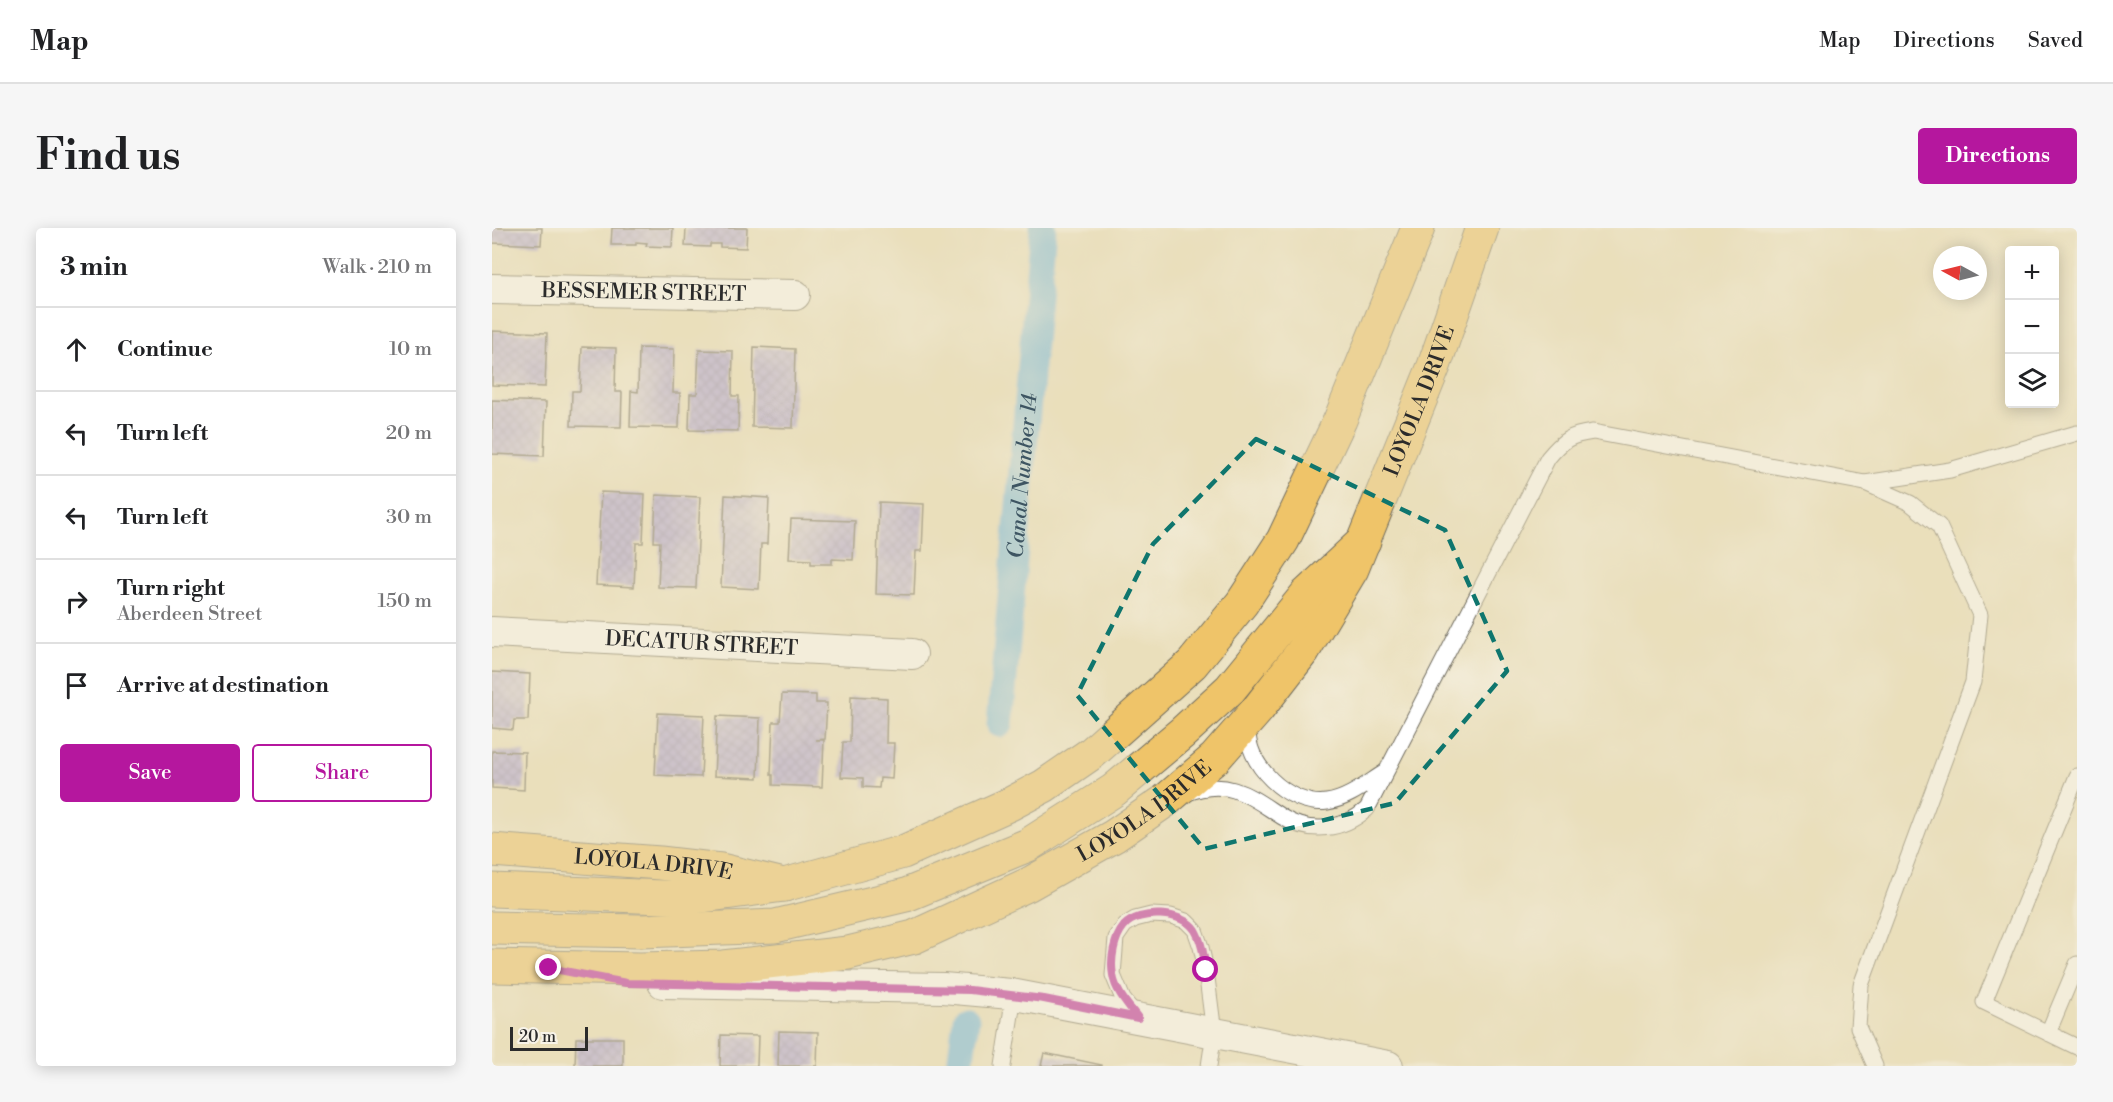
<!DOCTYPE html>
<meta charset="utf-8">
<style>
:root{--surface:#fff;--page:#f6f6f6;--text:#202124;--muted:#757577;--line:#e0e0e0;--accent:#b5179e}
body{margin:0;font-family:"Libre Bodoni",serif;background:var(--page);color:var(--text)}
.controls{position:absolute;right:18px;top:18px;display:grid;overflow:hidden;border-radius:6px;box-shadow:0 3px 15px #0003}
.controls button{width:54px;height:54px;display:grid;place-items:center;padding:0;border:0;border-bottom:2px solid var(--line);background:var(--surface);color:var(--text);font:30px sans-serif}
.compass{position:absolute;left:1441px;top:18px;width:54px;height:54px;border-radius:50%;background:var(--surface);box-shadow:0 3px 15px #0003;rotate:277deg}
.scale{position:absolute;left:18px;bottom:15px;width:78px;box-sizing:border-box;padding-left:6px;border:3px solid #2b2b2b;border-top:0;font-size:16px;line-height:21px;white-space:nowrap;color:#2b2b2b;-webkit-text-stroke:4px #f7f3e8;paint-order:stroke}
.stop{position:absolute;width:18px;height:18px;margin:-14px;border:4px solid #b5179e;border-radius:50%;background:#fff}
.stop.end{background:#b5179e;border-color:#fff;box-shadow:0 2px 6px #0008}
.list{margin:0;padding:0;list-style:none}
h2{display:flex;justify-content:space-between;align-items:center;height:78px;margin:0;padding:0 24px;font-size:26px}
h2 small{font-size:20px;font-weight:400;color:var(--muted)}
.list li{display:grid;grid-template-columns:39px 1fr auto;gap:18px;align-items:center;box-sizing:border-box;height:84px;padding:0 24px;border-top:2px solid var(--line)}
.list b{display:block;font-size:22px;white-space:nowrap}
.list p{margin:0;font-size:20px;white-space:nowrap;color:var(--muted)}
.list em{font-size:20px;font-style:normal;color:var(--muted)}
.actions{display:flex;gap:12px;padding:18px 24px}
.actions a{flex:1;padding:14px 0;border:2px solid var(--accent);border-radius:6px;text-align:center;font-size:21px;color:var(--accent)}
.actions .main{background:var(--accent);color:#fff}
.icon{flex:none;width:33px;height:33px;fill:none;stroke:currentColor;stroke-width:2;stroke-linecap:round;stroke-linejoin:round}
.map{position:relative;flex:none;width:1585px;height:838px;overflow:hidden;border-radius:6px}
header{display:flex;align-items:center;gap:36px;box-sizing:border-box;height:84px;padding:0 30px;background:var(--surface);border-bottom:2px solid var(--line)}
header strong{font-size:28px}
nav{display:flex;gap:33px;margin-inline-start:auto;font-size:21px}
.intro{display:flex;align-items:center;justify-content:space-between;box-sizing:border-box;height:144px;padding:0 36px}
h1{margin:0;font-size:42px}
.button{padding:15px 27px;border-radius:6px;background:var(--accent);color:#fff;font-size:21px;font-weight:700}
main{display:flex;gap:36px;padding:0 36px}
aside{flex:1;background:var(--surface);border-radius:6px;box-shadow:0 3px 15px #0003}
.map>svg:first-child{display:block}
.lines{fill:none;stroke-linecap:round;stroke-linejoin:round}
.canal{stroke:#6bb6e4;stroke-width:27}
.building{fill:url(#building-cross-hatch)}
.service-casing{stroke:#6e6a5d;stroke-width:17}
.minor-casing{stroke:#6e6a5d;stroke-width:32}
.primary-casing{stroke:#6e6a5d;stroke-width:35}
.motorway-casing{stroke:#6e6a5d;stroke-width:35}
.service{stroke:#fff;stroke-width:15}
.minor{stroke:#fff;stroke-width:30}
.primary{stroke:#efc469;stroke-width:33}
.motorway{stroke:#efc469;stroke-width:33}
.route{stroke:#b5179e;stroke-width:8}
.marked{fill:none;stroke:#0f766e;stroke-width:4.5;stroke-dasharray:12 8;stroke-linejoin:round}
.labels{text-anchor:middle;stroke-width:6;stroke-linejoin:round;paint-order:stroke}
.street-label{font-size:21px;fill:#2b2b2b;stroke:#f7f3e8}
.water-label{font-size:22px;font-style:italic;fill:#3e5562;stroke:#f7f3e8}
</style>
<header>
<strong>Map</strong>
<nav><a>Map</a><a>Directions</a><a>Saved</a></nav>
</header>
<div class="intro"><h1>Find us</h1><a class="button">Directions</a></div>
<main>
<aside>
<h2>3 min<small>Walk · 210 m</small></h2>
<ul class="list">
<li><svg class="icon" aria-label="ahead" viewBox="0 0 24 24"><path d="M12 20V5M6 11l6-6 6 6"/></svg><div><b>Continue</b></div><em>10 m</em></li>
<li><svg class="icon" aria-label="left" viewBox="0 0 24 24"><path d="M17 20v-9H6M10 6l-5 5 5 5"/></svg><div><b>Turn left</b></div><em>20 m</em></li>
<li><svg class="icon" aria-label="left" viewBox="0 0 24 24"><path d="M17 20v-9H6M10 6l-5 5 5 5"/></svg><div><b>Turn left</b></div><em>30 m</em></li>
<li><svg class="icon" aria-label="right" viewBox="0 0 24 24"><path d="M7 20v-9h11M14 6l5 5-5 5"/></svg><div><b>Turn right</b><p>Aberdeen Street</p></div><em>150 m</em></li>
<li><svg class="icon" aria-label="arrive" viewBox="0 0 24 24"><path d="M6 21V4h12l-3 4 3 4H6"/></svg><div><b>Arrive at destination</b></div></li>
</ul>
<div class="actions"><a class="main">Save</a><a>Share</a></div>
</aside>
<div class="map">
<svg width="1585" height="838" viewBox="0 0 1585 838">
<defs>
<pattern id="building-cross-hatch" width="8" height="8" patternUnits="userSpaceOnUse" patternTransform="scale(1.5)"><rect width="8" height="8" fill="#aca2dc"/><path d="M0 0l8 8M0 8l8-8" fill="none" stroke="#8c84b3"/></pattern>
</defs>
<rect width="100%" height="100%" fill="#f7f3e8"/>
<filter id="ink" filterUnits="userSpaceOnUse"><feTurbulence type="fractalNoise" baseFrequency=".0167" numOctaves="2"/><feDisplacementMap in="SourceGraphic" scale="12" xChannelSelector="R" yChannelSelector="G"/><feConvolveMatrix kernelMatrix="1 2 1 2 8 2 1 2 1" color-interpolation-filters="sRGB"/></filter>
<filter id="wash" filterUnits="userSpaceOnUse"><feTurbulence type="fractalNoise" baseFrequency=".008" numOctaves="4" result="noise"/><feDisplacementMap in="SourceGraphic" scale="24" xChannelSelector="R" yChannelSelector="G"/><feGaussianBlur stdDeviation="1.35" result="paint"/><feColorMatrix in="noise" values="0 0 0 0 0 0 0 0 0 0 0 0 0 0 0 0 0 1.4 0 .05"/><feComposite in="paint" operator="in"/></filter>
<g filter="url(#wash)">
<rect width="100%" height="100%" fill="#eadfbb"/>
<g class="lines">
<g class="canal">
<path id="s1" d="M508,496L551,0"/>
<path d="M468,838L474,792"/>
</g>
</g>
<g id="blocks">
<g class="building">
<path d="M0,0H50L49,17L0,15Z"/>
<path d="M120,0H181L180,19L154,18L155,15L144,14V17H119Z"/>
<path d="M194,0H255L254,20L228,19V16H218V19L193,18Z"/>
<path d="M0,103L55,105L53,159L0,157Z"/>
<path d="M90,119L124,120L123,164H130L129,199L79,198L80,163H88Z"/>
<path d="M262,119L303,121L301,200L260,199Z"/>
<path d="M147,120L182,121L181,165H188L187,200L138,199L139,163L146,164Z"/>
<path d="M207,122L241,123L240,168H247L246,203L197,202L198,166H205Z"/>
<path d="M0,172L54,174L52,228L0,226Z"/>
<path d="M109,264L153,266L151,315H144L142,359L104,357Z"/>
<path d="M164,267L208,269L204,360L166,359L168,314H162Z"/>
<path d="M233,267L277,270L275,316H269L267,361L229,359Z"/>
<path d="M387,274L432,276L430,323H424L422,367L384,366Z"/>
<path d="M299,291L363,293L361,332L340,331V336H319V332L297,331Z"/>
<path d="M0,444L38,446L36,492H22L21,502L0,500Z"/>
<path d="M290,466L324,467V475H335L333,511L324,512H332L330,559L281,557V547H279L281,494H288Z"/>
<path d="M359,468L395,470L394,515H402L400,551L388,550L387,560L371,559V550L349,549L351,514H358Z"/>
<path d="M166,485L212,487L209,549L163,547Z"/>
<path d="M225,488L268,490L266,550L222,548Z"/>
<path d="M0,523L33,524L32,562L0,560Z"/>
<path d="M287,803L326,804L325,838H286Z"/>
<path d="M229,807L266,808L265,838H228Z"/>
<path d="M84,810H131V838H83Z"/>
<path d="M552,825L610,837V838H549Z"/>
</g>
</g>
</g>
<g filter="url(#ink)">
<use href="#blocks" fill-opacity="0" stroke="#6e6a5d" stroke-width="1.5"/>
<g class="lines">
<g class="service-casing">
<g id="service">
<path d="M1373,255L1458,242L1585,205"/>
<path d="M757,498C750,534 798,580 835,574C856,571 874,556 893,544"/>
<path d="M1585,548L1492,774L1585,819"/>
<path d="M693,566C708,560 726,557 742,562C761,568 774,579 790,589C818,607 851,602 875,581L1056,230C1071,212 1078,207 1101,204L1373,255L1418,275L1447,298L1488,387L1481,454L1369,757L1366,799L1383,838"/>
<path d="M644,787L631,771L621,747L624,710L633,697L643,691L659,687L679,688L694,693L703,702L709,719L714,742L722,805L717,838"/>
<path d="M1556,805L1585,736"/>
<path d="M511,838L522,767"/>
</g>
</g>
<g class="minor-casing">
<g id="minor">
<path id="s2" d="M0,61L303,67"/>
<path id="s3" d="M0,404L420,426"/>
<path d="M171,755L451,760L519,766L896,838"/>
</g>
</g>
<g class="primary-casing">
<g id="primary">
<path id="s4" d="M0,622L168,635L229,642L292,657L411,624L518,576L552,558L600,525L700,436L750,375L791,312L848,192L926,0"/>
<path id="s5" d="M0,738L148,741L231,739L356,725L422,709L537,656L622,608L673,573L723,530L766,481L811,423L860,341L942,138L990,0"/>
</g>
</g>
<g class="motorway-casing">
<g id="motorway">
<path d="M0,662L195,670L292,657"/>
<path d="M0,700L149,703L283,698L414,667L536,617L622,562L690,505L738,461L815,366L872,313"/>
</g>
</g>
<use href="#service" class="service"/>
<use href="#minor" class="minor"/>
<use href="#primary" class="primary"/>
<use href="#motorway" class="motorway"/>
</g>
</g>
<g class="lines" filter="url(#ink)">
<path class="route" d="M57,740L134,755L478,762L552,771L646,790C637,778 623,763 621,747C618,732 622,710 632,698C647,681 691,683 703,702C710,714 712,729 714,742"/>
</g>
<path d="M0 0H1585V838H0ZM764,211L953,302L1015,443L903,575L712,621L585,467L661,316Z" fill="#eadfbb" fill-opacity=".55" fill-rule="evenodd"/>
<path class="marked" d="M764,211L953,302L1015,443L903,575L712,621L585,467L661,316Z"/>
<g class="labels">
<g class="street-label">
<text dy="7" stroke="none"><textPath href="#s2" startOffset="152">BESSEMER STREET</textPath></text>
<text dy="7" stroke="none"><textPath href="#s5" startOffset="1192">LOYOLA DRIVE</textPath></text>
<text dy="7" stroke="none"><textPath href="#s3" startOffset="210">DECATUR STREET</textPath></text>
<text dy="7" stroke="none"><textPath href="#s5" startOffset="688">LOYOLA DRIVE</textPath></text>
<text dy="7" stroke="none"><textPath href="#s4" startOffset="162">LOYOLA DRIVE</textPath></text>
</g>
<g class="water-label">
<text dy="8" stroke="none"><textPath href="#s1" startOffset="249">Canal Number 14</textPath></text>
</g>
</g>
</svg>
<div class="controls">
<button>+</button>
<button>−</button>
<button><svg class="icon" aria-label="layers" viewBox="0 0 24 24"><path d="M12 4l9 5-9 5-9-5zM3 14l9 5 9-5"/></svg></button>
</div>
<svg class="compass" viewBox="-18 -18 36 36"><path d="M0-13l5 13h-10z" fill="#e53935"/><path d="M0 13l5-13h-10z" fill="#757577"/></svg>
<div class="scale">20 m</div>
<div class="stop" style="left:714px;top:742px"></div>
<div class="stop end" style="left:57px;top:740px"></div>
</div>
</main>
